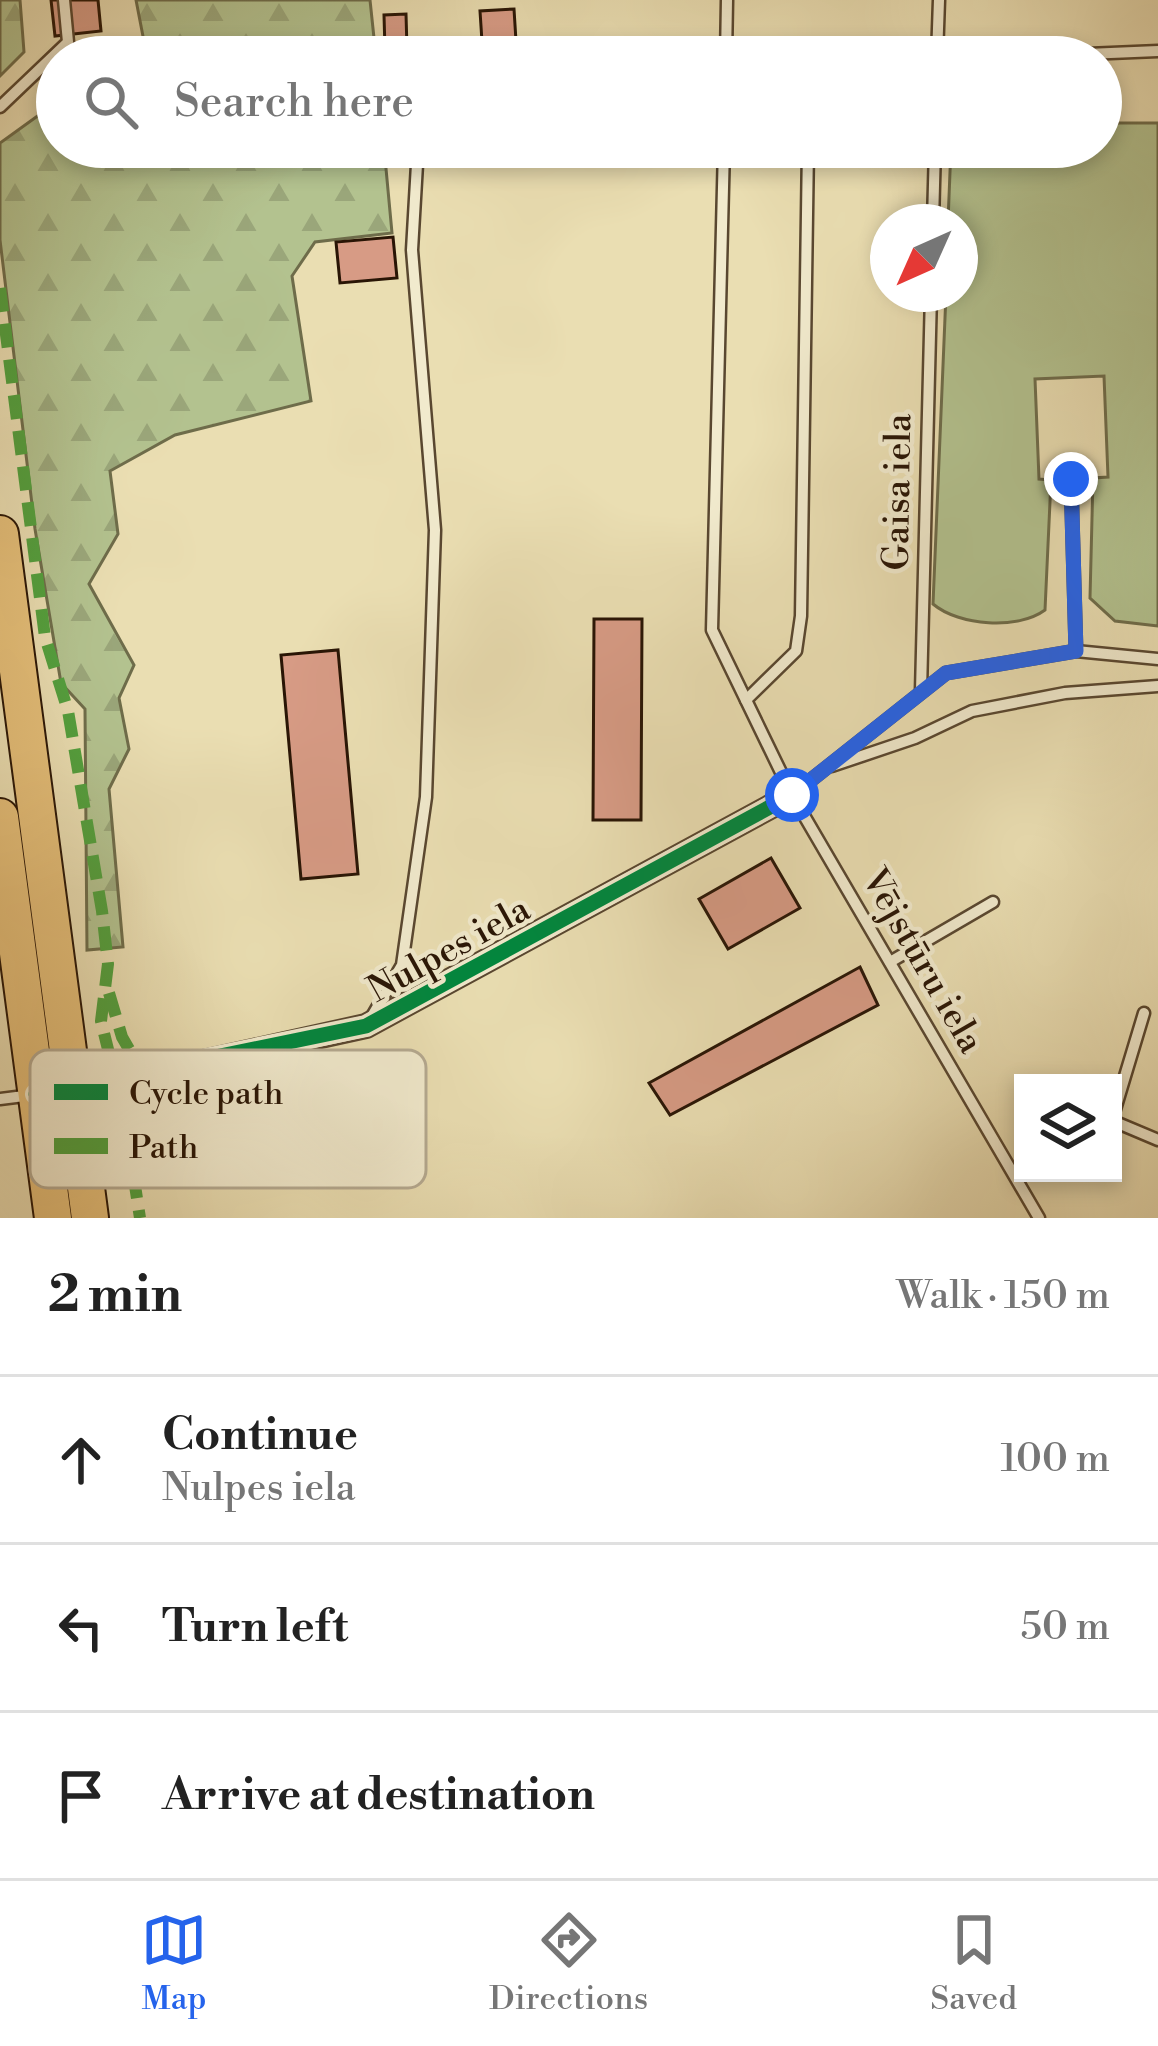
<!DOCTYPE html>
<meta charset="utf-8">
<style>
:root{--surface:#fff;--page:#f6f6f6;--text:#222;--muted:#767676;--line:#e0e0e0;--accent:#2563eb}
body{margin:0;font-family:"Libre Bodoni",serif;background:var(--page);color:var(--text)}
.controls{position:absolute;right:36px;bottom:36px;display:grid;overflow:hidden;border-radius:0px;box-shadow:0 6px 18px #0003}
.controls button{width:108px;height:108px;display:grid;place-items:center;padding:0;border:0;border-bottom:3px solid var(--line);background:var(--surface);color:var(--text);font:60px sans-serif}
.compass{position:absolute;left:870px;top:204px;width:108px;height:108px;border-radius:50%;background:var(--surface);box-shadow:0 6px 18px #0003;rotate:225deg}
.stop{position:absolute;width:36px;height:36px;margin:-27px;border:9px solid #2563eb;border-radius:50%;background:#fff}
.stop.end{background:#2563eb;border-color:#fff;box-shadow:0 3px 12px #0008}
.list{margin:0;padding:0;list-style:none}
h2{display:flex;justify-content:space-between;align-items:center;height:156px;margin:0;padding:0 48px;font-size:51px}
h2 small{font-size:39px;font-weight:400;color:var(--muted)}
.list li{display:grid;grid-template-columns:78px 1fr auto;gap:36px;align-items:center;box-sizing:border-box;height:168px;padding:0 48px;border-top:3px solid var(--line)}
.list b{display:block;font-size:45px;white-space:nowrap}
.list p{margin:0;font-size:39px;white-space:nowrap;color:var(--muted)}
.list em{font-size:39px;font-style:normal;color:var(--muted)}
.icon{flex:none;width:66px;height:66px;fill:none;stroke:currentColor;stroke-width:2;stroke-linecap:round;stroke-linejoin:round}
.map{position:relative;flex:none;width:1158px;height:1218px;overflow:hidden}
.search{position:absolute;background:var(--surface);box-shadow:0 6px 18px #0003;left:36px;right:36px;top:36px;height:132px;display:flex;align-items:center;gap:30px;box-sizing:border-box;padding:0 42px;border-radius:66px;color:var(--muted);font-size:45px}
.sheet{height:660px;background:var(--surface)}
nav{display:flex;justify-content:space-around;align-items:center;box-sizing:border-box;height:168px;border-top:3px solid var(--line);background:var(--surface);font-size:33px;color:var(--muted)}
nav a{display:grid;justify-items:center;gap:6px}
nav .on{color:var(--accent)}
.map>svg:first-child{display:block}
.grass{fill:#b3c28f;stroke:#6e6c4a;stroke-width:3}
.forest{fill:url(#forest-firs);stroke:#6e6c4a;stroke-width:3}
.building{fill:#d79b85;stroke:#291505;stroke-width:3}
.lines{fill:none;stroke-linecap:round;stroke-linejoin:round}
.service-casing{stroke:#594730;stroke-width:15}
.minor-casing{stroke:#594730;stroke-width:26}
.trunk-casing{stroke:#291505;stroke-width:40}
.service{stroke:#f1eacd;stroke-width:10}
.minor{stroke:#f1eacd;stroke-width:21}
.trunk{stroke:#e5bf79;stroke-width:36}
.quiet{stroke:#51a03d;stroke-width:12;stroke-dasharray:24 12;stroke-linecap:butt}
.cycleway-casing{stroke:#f1eacd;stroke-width:22}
.cycleway{stroke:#00873e;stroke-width:15}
.route{stroke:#2563eb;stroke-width:15}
.labels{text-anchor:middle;stroke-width:9;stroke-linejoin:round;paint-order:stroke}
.street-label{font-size:36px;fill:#291505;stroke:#f1eacd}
.key{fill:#f1eacd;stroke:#b5aa91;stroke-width:3}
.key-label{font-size:33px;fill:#291505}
</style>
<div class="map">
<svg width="1158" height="1218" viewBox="0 0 1158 1218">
<defs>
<pattern id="forest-firs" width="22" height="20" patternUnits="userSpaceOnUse" patternTransform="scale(3)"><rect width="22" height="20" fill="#b3c28f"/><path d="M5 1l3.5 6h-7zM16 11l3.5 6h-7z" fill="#9aa67a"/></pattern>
</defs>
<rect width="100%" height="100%" fill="#eadeb2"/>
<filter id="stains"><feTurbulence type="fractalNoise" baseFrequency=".00167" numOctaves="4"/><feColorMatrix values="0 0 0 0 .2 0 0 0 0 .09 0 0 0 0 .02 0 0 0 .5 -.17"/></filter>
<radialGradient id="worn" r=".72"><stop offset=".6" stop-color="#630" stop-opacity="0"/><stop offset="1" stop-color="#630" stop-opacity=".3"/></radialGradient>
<path class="grass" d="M1101,123H1158V626L1115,621L1090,598L1093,478L1108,477L1104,376L1035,379L1039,479L1051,480L1045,610C1018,630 959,626 933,604L946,294H960V222H948L951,147H1101Z"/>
<g class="forest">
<path d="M0,0H20L24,52L0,76Z"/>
<path d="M136,0H370L376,57H147Z"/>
<path d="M57,102V147H384L392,233L315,242L292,276L311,401L175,435L110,471L118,534L89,584L134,665L119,698L129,749L109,789L123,947L87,950L85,709L61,683L35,529L0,240V143Z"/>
</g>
<g class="building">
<path d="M51,0H98L101,31L55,36Z"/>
<path d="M514,9L517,57H483L480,11Z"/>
<path d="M406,14L407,49L385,50L384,15Z"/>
<path d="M393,237L397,278L340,283L336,242Z"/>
<path d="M594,619H642L641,820H593Z"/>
<path d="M338,650L358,874L301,879L281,655Z"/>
<path d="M771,858L800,908L728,949L699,899Z"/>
<path d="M860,967L878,1005L670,1115L649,1083Z"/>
</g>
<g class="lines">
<g class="service-casing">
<g id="service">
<path d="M450,52V57"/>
<path d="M726,57L727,0"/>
<path d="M937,57L939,0"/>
<path d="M1016,57L1158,51"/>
<path d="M0,107L68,42L64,0"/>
<path d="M724,147L712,630L792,795L1039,1218"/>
<path d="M933,222L935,147"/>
<path d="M1071,479L1076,651"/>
<path d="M921,691L931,294"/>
<path d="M746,700L796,651L801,616L808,147"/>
<path d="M832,766L915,738L972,711L1065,693L1158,686"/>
<path d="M792,795L946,673L1076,651L1158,659"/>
<path d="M890,962L993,902"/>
<path d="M371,1018L402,965L426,797L435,530L412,250L418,147"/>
<path d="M0,1099L32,1095"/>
<path d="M1113,1116L1144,1013"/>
<path d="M1113,1121L1158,1140"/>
</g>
</g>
<g class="minor-casing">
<path id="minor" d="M66,1086L144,1075L366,1026L792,795"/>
</g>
<g class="trunk-casing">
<g id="trunk">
<path d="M0,534L90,1218"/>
<path d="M0,817L53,1218"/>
</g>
</g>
<use href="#service" class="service"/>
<use href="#minor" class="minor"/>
<use href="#trunk" class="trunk"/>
<g class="quiet">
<path d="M0,288L45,637L68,711L102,911L108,964L101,1021L124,1114L140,1218"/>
<path d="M109,993L122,1037L144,1075"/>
</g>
<g class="cycleway-casing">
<path id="cycleway" d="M36,1094L366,1026L792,795"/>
</g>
<use href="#cycleway" class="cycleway"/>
</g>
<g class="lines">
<path class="route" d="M792,795L946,673L1076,651L1071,479"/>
</g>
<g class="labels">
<g class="street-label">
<text transform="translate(896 492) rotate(-89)" y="13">Gaisa iela</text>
<text transform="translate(448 948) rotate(-29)" y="13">Nulpes iela</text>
<text transform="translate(924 960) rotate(60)" y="13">Vējstūru iela</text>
</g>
</g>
<rect x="30" y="1050" width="396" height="138" rx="18" class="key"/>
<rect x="54" y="1084" width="54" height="16" fill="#00873e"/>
<rect x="54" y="1138" width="54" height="16" fill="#51a03d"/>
<g class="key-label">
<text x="129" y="1104">Cycle path</text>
<text x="129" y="1158">Path</text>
</g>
<rect width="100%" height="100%" filter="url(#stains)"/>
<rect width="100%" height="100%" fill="url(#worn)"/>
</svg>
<div class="controls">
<button><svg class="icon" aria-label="layers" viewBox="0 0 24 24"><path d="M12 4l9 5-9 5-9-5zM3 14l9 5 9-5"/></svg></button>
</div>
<svg class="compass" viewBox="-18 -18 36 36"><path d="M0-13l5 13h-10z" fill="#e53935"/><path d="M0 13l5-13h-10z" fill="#767676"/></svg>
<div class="stop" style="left:792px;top:795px"></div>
<div class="stop end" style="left:1071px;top:479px"></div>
<div class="search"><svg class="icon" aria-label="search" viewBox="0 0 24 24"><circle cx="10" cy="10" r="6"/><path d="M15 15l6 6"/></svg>Search here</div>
</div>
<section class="sheet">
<h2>2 min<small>Walk · 150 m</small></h2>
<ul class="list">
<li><svg class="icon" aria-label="ahead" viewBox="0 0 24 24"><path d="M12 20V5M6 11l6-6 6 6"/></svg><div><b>Continue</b><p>Nulpes iela</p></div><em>100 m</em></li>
<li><svg class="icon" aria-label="left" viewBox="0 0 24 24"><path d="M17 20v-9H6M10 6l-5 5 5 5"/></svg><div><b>Turn left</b></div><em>50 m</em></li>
<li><svg class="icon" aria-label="arrive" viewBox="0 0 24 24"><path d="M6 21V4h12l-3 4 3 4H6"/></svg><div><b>Arrive at destination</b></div></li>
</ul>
</section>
<nav>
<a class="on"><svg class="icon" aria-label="map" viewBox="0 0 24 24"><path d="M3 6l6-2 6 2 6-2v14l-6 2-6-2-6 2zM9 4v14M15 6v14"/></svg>Map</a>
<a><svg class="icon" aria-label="directions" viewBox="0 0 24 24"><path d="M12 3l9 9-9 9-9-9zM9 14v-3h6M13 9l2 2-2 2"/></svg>Directions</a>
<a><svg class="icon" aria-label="saved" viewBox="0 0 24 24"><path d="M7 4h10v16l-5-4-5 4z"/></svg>Saved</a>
</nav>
